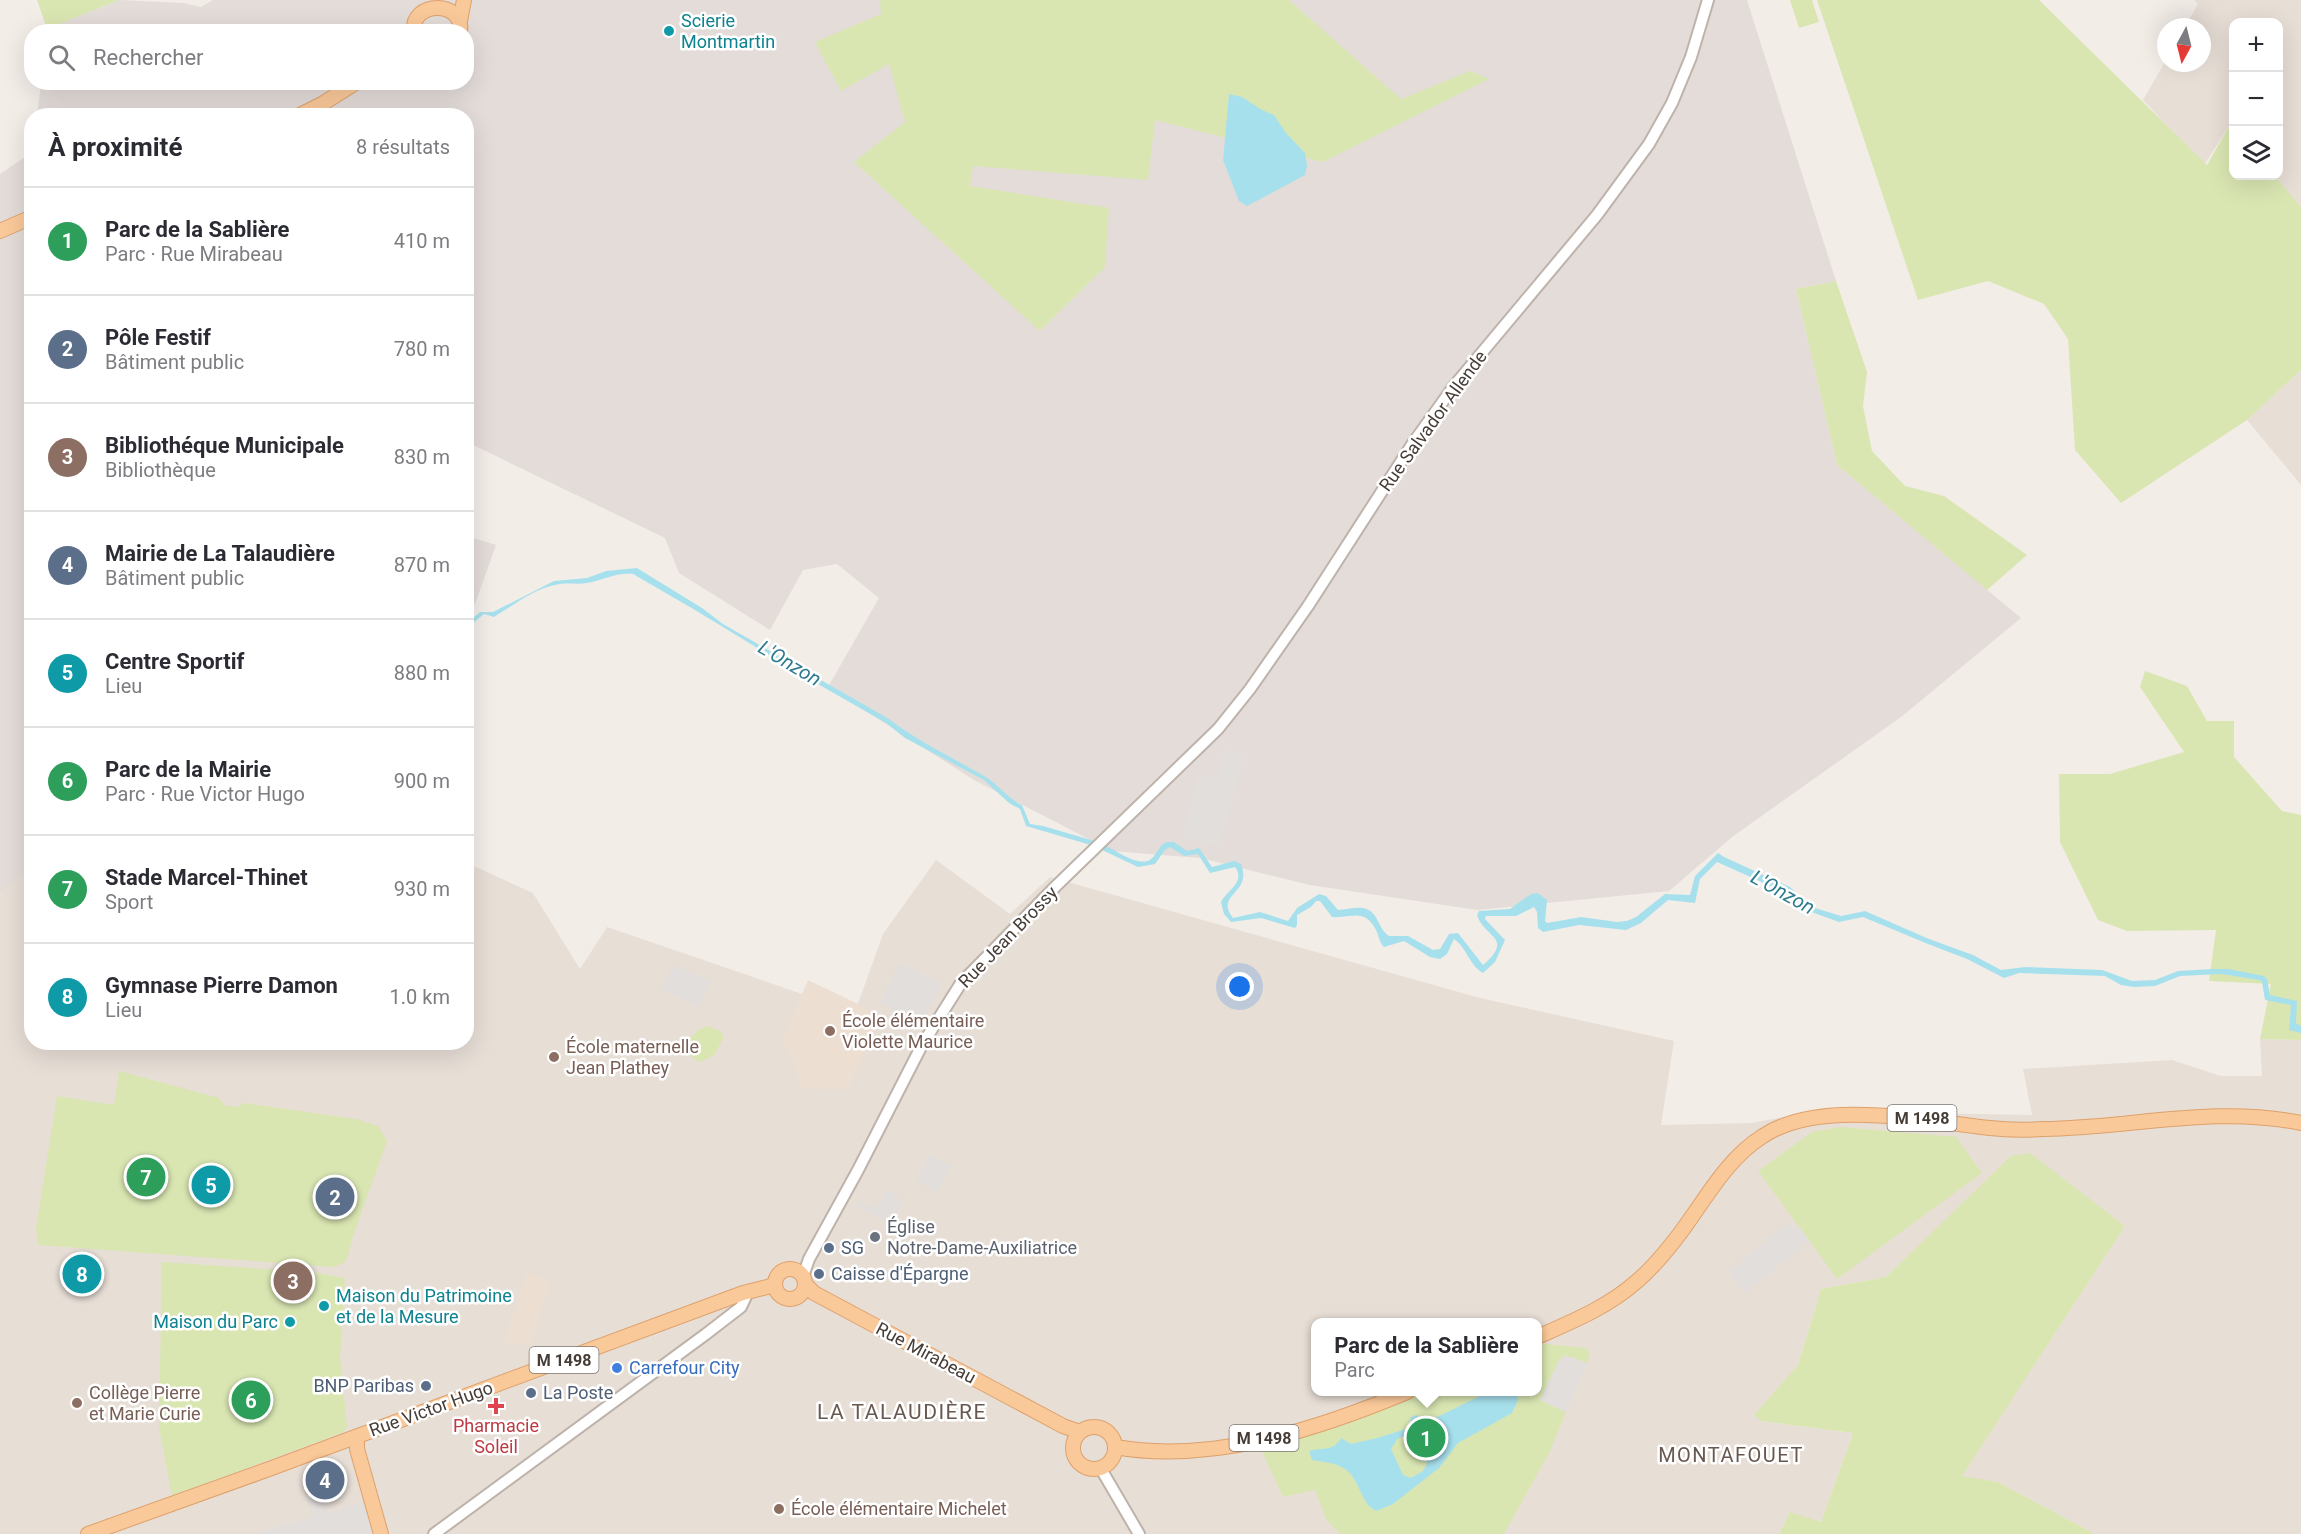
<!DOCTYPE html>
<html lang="fr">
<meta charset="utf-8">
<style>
:root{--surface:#fff;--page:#f7f7f7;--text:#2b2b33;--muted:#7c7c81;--line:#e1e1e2;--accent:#f02232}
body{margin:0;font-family:Roboto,sans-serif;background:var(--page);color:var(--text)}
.controls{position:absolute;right:18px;top:18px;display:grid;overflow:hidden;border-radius:12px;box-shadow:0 6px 24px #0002}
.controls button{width:54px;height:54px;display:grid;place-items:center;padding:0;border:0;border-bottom:2px solid var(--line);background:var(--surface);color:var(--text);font:30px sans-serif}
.compass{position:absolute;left:2157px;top:18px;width:54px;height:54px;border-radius:50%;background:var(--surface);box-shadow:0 6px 24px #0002;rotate:187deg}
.you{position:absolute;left:1240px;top:987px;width:21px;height:21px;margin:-15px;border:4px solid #fff;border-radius:50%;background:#1a73e8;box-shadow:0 0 0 9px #1a73e833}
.badge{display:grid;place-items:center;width:39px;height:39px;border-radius:50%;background:var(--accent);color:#fff;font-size:20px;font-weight:700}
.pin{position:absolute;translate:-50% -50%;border:3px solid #fff;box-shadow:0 2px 6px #0006}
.popup{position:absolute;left:1311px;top:1318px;width:231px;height:78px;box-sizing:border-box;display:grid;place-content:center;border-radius:12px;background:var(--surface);filter:drop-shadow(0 2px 4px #0005);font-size:20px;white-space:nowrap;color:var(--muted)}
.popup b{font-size:22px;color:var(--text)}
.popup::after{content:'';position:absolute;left:50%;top:100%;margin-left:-12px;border:12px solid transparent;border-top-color:var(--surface)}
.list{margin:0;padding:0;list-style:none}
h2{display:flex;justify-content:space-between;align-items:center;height:78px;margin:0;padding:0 24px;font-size:26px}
h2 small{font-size:20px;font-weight:400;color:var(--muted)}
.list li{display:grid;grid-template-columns:39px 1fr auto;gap:18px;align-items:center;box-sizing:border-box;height:108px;padding:0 24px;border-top:2px solid var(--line)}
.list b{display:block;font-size:22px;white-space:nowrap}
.list p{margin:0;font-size:20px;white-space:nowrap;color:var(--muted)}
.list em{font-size:20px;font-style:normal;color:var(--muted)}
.icon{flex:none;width:33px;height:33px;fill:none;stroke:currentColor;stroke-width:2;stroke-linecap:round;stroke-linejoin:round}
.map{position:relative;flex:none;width:2301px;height:1534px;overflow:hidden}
.search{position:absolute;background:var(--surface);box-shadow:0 6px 24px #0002;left:24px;top:24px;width:450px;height:66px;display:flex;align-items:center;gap:15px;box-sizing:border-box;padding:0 21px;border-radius:24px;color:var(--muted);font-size:22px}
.panel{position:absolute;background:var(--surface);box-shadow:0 6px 24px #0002;left:24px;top:108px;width:450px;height:942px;border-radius:24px}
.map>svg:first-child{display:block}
.residential{fill:#e7ded6;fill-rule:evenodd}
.industrial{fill:#e3dcd9}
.education{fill:#ecdfd2}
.green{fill:#dae6b2}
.parking{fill:#e2dedc}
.water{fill:#a7e0ed;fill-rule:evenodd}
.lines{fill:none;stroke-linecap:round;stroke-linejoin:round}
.minor-casing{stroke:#beb3ab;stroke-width:14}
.major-casing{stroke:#dea16b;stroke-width:16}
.minor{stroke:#fff;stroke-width:10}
.major{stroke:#fac99a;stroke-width:14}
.culture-dot{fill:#0f9aa8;stroke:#fff;stroke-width:2}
.education-dot{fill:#8d6e63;stroke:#fff;stroke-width:2}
.worship-dot{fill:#6b7280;stroke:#fff;stroke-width:2}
.service-dot{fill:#5c6f8a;stroke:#fff;stroke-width:2}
.shop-dot{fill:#3f7fe0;stroke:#fff;stroke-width:2}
.health-dot{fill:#e0444e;stroke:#fff;stroke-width:2}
.labels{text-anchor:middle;stroke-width:5;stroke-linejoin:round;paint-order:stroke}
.shield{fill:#fff;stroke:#7e7773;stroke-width:1.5}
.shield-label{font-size:16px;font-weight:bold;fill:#463d37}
.culture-label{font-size:18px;fill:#0d838f;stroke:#fff;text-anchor:start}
.street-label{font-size:18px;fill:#463d37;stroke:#fff}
.education-label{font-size:18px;fill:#785e54;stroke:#fff;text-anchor:start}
.worship-label{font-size:18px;fill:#5b616d;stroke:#fff;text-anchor:start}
.service-label{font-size:18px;fill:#4e5e75;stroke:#fff;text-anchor:start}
.shop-label{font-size:18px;fill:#366cbe;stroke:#fff;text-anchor:start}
.health-label{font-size:18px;fill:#be3a42;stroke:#fff}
.water-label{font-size:20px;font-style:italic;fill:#2d7b8f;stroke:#fff}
.neighbourhood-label{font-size:20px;letter-spacing:1.5px;fill:#68584f;stroke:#fff}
.quarter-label{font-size:21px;letter-spacing:1.5px;fill:#68584f;stroke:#fff}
</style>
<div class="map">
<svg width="2301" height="1534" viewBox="0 0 2301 1534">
<rect width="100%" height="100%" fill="#f3ede8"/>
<g class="residential">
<path d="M2194,0H2301V207L2275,176H2278V22H2234L2233,126L2231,123L2204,165L2143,100L2166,60V63H2202V27H2185L2198,4Z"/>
<path d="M2301,370V485L2247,420Z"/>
<path d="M936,860L1010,914L1050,877L1480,998L1674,1041L1661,1125L1751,1123L1816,1111L2032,1115L2023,1069L2172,1060L2221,1076H2262L2260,1039L2301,1040V1534H2095L1998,1482L1961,1477L2125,1226L2106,1212L1949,1218L1886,1277L1821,1289L1798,1365L1755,1415L1761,1421L1853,1433L1821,1522L1790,1513L1779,1534H0V893L31,868L32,1042H466L467,863L533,893L580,969L607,927L855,1012L883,934ZM1315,1322H1537V1392H1315Z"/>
</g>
<g class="industrial">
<path d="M119,0L183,3L201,7L213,0H1747L1836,281L1796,289L1837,465L2021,618L1901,717L1732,837L1669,891L1477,910L1310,885L1200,858L1112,851L974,780L828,687L879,598L837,564L803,570L770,630L679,573L665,538L467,442L466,116H37L41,83L466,82V32L46,31L47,29Z"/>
<path d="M31,153L32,868L0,893V174Z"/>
<path d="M467,536L496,545L475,604L467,609Z"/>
</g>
<g class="education">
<path d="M808,980L875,1012L873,1021L878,1024L848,1089H803L783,1039Z"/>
<path d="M527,1273L550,1280L531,1342L512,1345L504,1342Z"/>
</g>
<g class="green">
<path d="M37,0H119L47,29Z"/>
<path d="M880,0H1289L1401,99L1470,71L1489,79L1323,162L1155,120L1148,180L973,166L970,186L1109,208L1105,267L1040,331L854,162L905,122L889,64L841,91L815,42L881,14Z"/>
<path d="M1790,0H1812L1819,22L1799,28Z"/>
<path d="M1817,0H2039L2207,165L2231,123L2234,126V176H2275L2301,207V370L2247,420L2121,503L2075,450L2068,339L2044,304L1988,281L1918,300Z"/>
<path d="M1836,281L1867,372L1863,406L1872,451L1905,486L1944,496L2027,555L1987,590L1837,465L1796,289Z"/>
<path d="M2145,671L2187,686L2207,721H2234V757L2282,811L2301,815V1040L2260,1039L2271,984L2209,981L2216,930L2127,931L2098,920L2060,842L2059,774H2110L2184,752L2140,687Z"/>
<path d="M707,1026L720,1031L724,1037L714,1055L701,1062L692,1058L683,1043C693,1037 695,1030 707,1026Z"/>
<path d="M119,1071L219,1098L224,1105L238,1107L243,1103L356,1119L378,1126L387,1141L352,1239L347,1259L343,1263L334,1267L38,1245L36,1228L57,1096L114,1105Z"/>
<path d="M1840,1127L1956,1137L1982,1173L1837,1279L1758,1171L1812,1132Z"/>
<path d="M2030,1153L2125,1226L1962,1476L1998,1482L2095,1534H1779L1790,1512L1821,1522L1853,1433L1761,1421L1754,1415L1798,1365L1821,1289L1886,1277L2011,1156Z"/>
<path d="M162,1262L312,1272L345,1278L340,1358L347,1426L344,1432L172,1496L159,1428Z"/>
<path d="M1537,1343L1586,1348L1590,1354L1587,1363L1569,1356L1540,1400L1566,1412L1550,1451L1504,1534H1340L1326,1519L1315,1490L1283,1497L1260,1447L1320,1432L1425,1392H1537Z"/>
</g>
<g class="parking">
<path d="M1224,750L1244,755L1220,846L1183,837L1198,774L1217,779Z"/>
<path d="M899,963L941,983L922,1024L879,1003Z"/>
<path d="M673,965L710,982L699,1007L661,990Z"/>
<path d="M930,1155L951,1166L937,1192L916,1181Z"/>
<path d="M886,1189L898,1195L897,1198L903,1201L891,1224L856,1207L859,1201L876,1209Z"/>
<path d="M1788,1223L1795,1228L1799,1226L1809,1241L1745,1293L1728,1272Z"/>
<path d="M1564,1355L1587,1363L1566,1412L1540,1400L1560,1358L1562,1359Z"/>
<path d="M320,1491L328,1513L365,1501L374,1534H263L262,1531L314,1517L306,1496Z"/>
</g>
<g class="water">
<path d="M1229,94L1242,97L1262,110L1274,115L1286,133L1305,153L1307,166L1305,175L1247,206L1239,201L1223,160Z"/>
<path d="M637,568L702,608L723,624L889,719C919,742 953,758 986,777C1000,786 1007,798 1022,805L1030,824L1043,826L1098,842L1094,846L1026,826L1020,809L1009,803L984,780L905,738L886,723L797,672L695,610L633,574C617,572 603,580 587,583C577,585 566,582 555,585C534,589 512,606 494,617L484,614L467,628V623L480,612H493L554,581L587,578L606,571Z"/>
<path d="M1167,842H1174L1187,851L1199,848L1212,867L1234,861L1241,864C1253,894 1214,894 1233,918L1260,912L1288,921L1297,908L1319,894L1326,896L1338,910C1346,910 1354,907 1363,908C1379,911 1377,928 1389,936H1408L1433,950L1440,949L1449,934L1458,933L1483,965C1515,937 1484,938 1477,915L1479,911L1510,909L1531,894L1538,893L1547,900L1545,921L1547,923L1581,917L1617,922L1627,921L1636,917L1665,894L1690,895L1695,876L1718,853L1724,857L1790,887L1812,907L1841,916L1865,911L1929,939L1973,955L2001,970L2025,967L2102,970L2132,981L2155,980L2178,971L2212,969H2229L2264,976L2267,979L2270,995L2297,1001L2296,1023L2301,1026V1033L2289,1030L2291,1005L2265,1000L2262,982L2259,980L2222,974L2180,976L2155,986L2134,987L2121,985L2105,976L2019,973L2004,978L1967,959L1928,944L1863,917L1839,922L1806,910L1786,893L1717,862L1700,879L1695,903L1668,900L1641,923L1626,930L1579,925L1543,932L1538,928L1537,912L1534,907L1516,916H1486L1485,919L1505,940L1495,962L1483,973C1469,965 1467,948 1454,939L1447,954L1440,959L1430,957L1404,941L1384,947C1379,942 1379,936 1376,930C1364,907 1351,919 1332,917L1320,901H1316L1311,907L1297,915V925L1295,928L1261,918L1231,922L1224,914L1221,902C1228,889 1246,882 1235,867L1210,873L1198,854L1184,856L1170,847L1165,850L1155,864L1138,867L1102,850L1106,846C1117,851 1140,868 1151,859C1158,853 1159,845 1167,842Z"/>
<path d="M1488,1392H1517L1518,1400L1512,1413L1458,1443L1439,1468L1393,1504L1376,1511C1360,1503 1360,1479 1345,1469C1334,1462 1323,1462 1312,1460L1309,1451C1323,1447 1333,1452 1341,1438L1351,1444L1377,1438L1409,1428L1411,1417L1416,1415L1427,1422ZM1411,1435L1422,1444L1427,1464L1423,1471L1411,1478L1403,1475L1391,1449L1398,1438Z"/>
</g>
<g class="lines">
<g class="minor-casing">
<g id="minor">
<path d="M803,1276L809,1259L858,1170L922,1045L961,983L1056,886L1218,729L1250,689L1308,606L1413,443L1454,386L1597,215L1649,144L1672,103L1691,57L1708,0"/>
<path d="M1101,1469L1139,1534"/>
<path d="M434,1534L706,1334L741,1307L748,1292"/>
</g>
</g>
<g class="major-casing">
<g id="major">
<path d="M460,21L464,0"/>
<path d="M414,32C410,0 465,0 460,32"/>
<path d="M298,116L322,104L357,82"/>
<path d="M0,231L32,217"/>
<circle cx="790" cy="1284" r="15"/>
<path d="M806,1285L814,1293L1063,1426L1080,1432"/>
<path d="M1537,1337C1571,1322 1608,1307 1636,1282C1654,1267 1670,1247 1684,1228C1708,1195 1728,1158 1763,1136C1820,1098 1925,1121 1990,1128C2008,1130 2026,1130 2044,1129C2129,1128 2216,1105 2301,1123"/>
<circle cx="1094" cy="1448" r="21"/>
<path d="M357,1437V1449L381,1534"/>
<path d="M1115,1447C1213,1464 1318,1429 1407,1392"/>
<path d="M88,1534L269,1469L743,1293L775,1285"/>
</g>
</g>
<use href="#minor" class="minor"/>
<use href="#major" class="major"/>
</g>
<g class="culture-dot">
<circle cx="669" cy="31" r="6"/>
<circle cx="324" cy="1306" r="6"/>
<circle cx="290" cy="1322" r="6"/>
</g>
<g class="education-dot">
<circle cx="830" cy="1031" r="6"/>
<circle cx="554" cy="1057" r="6"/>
<circle cx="77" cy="1403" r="6"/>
<circle cx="779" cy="1509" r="6"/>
</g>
<circle class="worship-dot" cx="875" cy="1237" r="6"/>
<g class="service-dot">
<circle cx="829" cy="1248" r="6"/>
<circle cx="819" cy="1274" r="6"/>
<circle cx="426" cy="1386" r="6"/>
<circle cx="531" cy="1393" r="6"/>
</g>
<circle class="shop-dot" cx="617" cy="1368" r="6"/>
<path class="health-dot" d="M493 1397h6v6h6v6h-6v6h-6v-6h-6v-6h6z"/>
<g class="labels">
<g class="shield">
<rect x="1887.5" y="1105" width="69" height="26" rx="4.5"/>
<rect x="529.5" y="1347" width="69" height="26" rx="4.5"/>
<rect x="1229.5" y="1425" width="69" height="26" rx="4.5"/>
</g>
<g class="shield-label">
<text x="1922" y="1124">M 1498</text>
<text x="564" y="1366">M 1498</text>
<text x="1264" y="1444">M 1498</text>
</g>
<g class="culture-label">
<text x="681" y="27">Scierie<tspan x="681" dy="21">Montmartin</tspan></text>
<text x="336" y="1302">Maison du Patrimoine<tspan x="336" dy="21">et de la Mesure</tspan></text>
<text x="278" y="1328" text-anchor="end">Maison du Parc</text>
</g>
<g class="street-label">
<text transform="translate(1433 421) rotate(-54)" y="6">Rue Salvador Allende</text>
<text transform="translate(1008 937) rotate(-46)" y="6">Rue Jean Brossy</text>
<text transform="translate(926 1353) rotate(28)" y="6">Rue Mirabeau</text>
<text transform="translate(431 1409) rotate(-20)" y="6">Rue Victor Hugo</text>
</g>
<g class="education-label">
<text x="842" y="1027">École élémentaire<tspan x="842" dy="21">Violette Maurice</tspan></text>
<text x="566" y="1053">École maternelle<tspan x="566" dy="21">Jean Plathey</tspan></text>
<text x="89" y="1399">Collège Pierre<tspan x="89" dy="21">et Marie Curie</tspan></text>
<text x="791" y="1515">École élémentaire Michelet</text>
</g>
<g class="worship-label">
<text x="887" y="1233">Église<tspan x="887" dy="21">Notre-Dame-Auxiliatrice</tspan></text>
</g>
<g class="service-label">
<text x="841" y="1254">SG</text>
<text x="831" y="1280">Caisse d'Épargne</text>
<text x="414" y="1392" text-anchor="end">BNP Paribas</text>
<text x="543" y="1399">La Poste</text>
</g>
<g class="shop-label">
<text x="629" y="1374">Carrefour City</text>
</g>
<g class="health-label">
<text x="496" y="1432">Pharmacie<tspan x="496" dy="21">Soleil</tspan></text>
</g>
<g class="water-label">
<text transform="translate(790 663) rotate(31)" y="7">L'Onzon</text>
<text transform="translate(1783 892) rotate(29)" y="7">L'Onzon</text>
</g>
<g class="neighbourhood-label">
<text x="1731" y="1462">MONTAFOUET</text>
</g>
<g class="quarter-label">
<text x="902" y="1419">LA TALAUDIÈRE</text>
</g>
</g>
</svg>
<div class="controls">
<button>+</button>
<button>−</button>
<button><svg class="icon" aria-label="layers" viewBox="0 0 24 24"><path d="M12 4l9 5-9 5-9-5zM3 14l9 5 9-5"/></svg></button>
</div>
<svg class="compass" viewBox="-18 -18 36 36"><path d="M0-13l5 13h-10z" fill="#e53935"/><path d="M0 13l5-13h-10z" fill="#7c7c81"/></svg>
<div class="you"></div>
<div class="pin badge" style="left:1426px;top:1438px;background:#2e9e5b">1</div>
<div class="popup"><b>Parc de la Sablière</b>Parc</div>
<div class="pin badge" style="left:335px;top:1197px;background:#5c6f8a">2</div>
<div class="pin badge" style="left:293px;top:1281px;background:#8d6e63">3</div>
<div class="pin badge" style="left:325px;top:1480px;background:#5c6f8a">4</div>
<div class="pin badge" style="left:211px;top:1185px;background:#0f9aa8">5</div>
<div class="pin badge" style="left:251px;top:1400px;background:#2e9e5b">6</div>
<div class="pin badge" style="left:146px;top:1177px;background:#2e9e5b">7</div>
<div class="pin badge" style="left:82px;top:1274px;background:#0f9aa8">8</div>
<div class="search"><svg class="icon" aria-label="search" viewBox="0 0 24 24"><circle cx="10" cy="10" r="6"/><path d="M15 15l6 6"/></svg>Rechercher</div>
<section class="panel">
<h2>À proximité<small>8 résultats</small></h2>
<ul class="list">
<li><span class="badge" style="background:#2e9e5b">1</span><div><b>Parc de la Sablière</b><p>Parc · Rue Mirabeau</p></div><em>410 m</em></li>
<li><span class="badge" style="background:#5c6f8a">2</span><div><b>Pôle Festif</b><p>Bâtiment public</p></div><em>780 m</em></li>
<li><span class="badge" style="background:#8d6e63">3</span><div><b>Bibliothéque Municipale</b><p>Bibliothèque</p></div><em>830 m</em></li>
<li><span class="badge" style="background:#5c6f8a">4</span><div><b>Mairie de La Talaudière</b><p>Bâtiment public</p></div><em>870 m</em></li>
<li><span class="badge" style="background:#0f9aa8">5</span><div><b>Centre Sportif</b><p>Lieu</p></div><em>880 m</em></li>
<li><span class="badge" style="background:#2e9e5b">6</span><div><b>Parc de la Mairie</b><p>Parc · Rue Victor Hugo</p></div><em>900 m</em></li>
<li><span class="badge" style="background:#2e9e5b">7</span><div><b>Stade Marcel-Thinet</b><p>Sport</p></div><em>930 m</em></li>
<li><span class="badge" style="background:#0f9aa8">8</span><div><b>Gymnase Pierre Damon</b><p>Lieu</p></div><em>1.0 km</em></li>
</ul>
</section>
</div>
